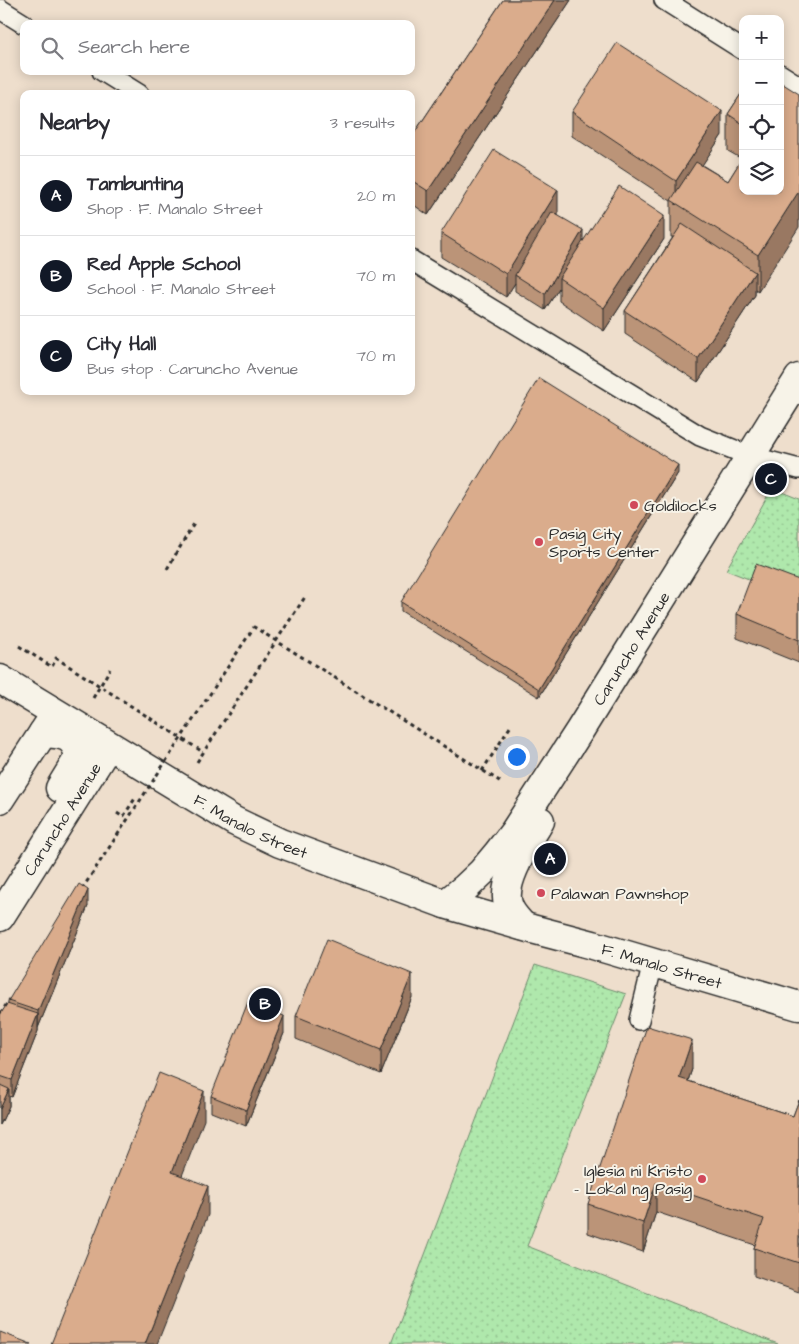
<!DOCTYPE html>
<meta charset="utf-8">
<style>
:root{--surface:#fff;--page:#f7f7f7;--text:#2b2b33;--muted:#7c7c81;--line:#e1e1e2;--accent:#111827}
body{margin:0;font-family:"Architects Daughter",sans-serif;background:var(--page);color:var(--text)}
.controls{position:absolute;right:15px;top:15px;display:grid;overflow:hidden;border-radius:10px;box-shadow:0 2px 12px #0003}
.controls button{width:45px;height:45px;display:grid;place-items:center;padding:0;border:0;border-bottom:1px solid var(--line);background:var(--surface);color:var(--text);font:25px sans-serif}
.you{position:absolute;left:516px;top:756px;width:18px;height:18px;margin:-12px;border:4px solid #fff;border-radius:50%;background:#1a73e8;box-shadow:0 0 0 8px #1a73e833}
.badge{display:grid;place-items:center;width:32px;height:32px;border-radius:50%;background:var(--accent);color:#fff;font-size:16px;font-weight:700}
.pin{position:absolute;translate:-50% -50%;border:2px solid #fff;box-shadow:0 1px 5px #0006}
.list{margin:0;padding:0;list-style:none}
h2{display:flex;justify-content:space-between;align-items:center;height:65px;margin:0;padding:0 20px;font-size:21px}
h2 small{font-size:16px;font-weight:400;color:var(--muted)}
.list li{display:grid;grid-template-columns:32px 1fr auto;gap:15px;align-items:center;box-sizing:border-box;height:80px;padding:0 20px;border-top:1px solid var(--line)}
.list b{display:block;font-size:19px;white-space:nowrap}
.list p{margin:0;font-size:16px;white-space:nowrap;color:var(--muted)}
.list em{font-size:16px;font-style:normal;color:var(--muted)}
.icon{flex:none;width:28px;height:28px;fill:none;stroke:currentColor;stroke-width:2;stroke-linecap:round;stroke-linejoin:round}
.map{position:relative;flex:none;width:799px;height:1344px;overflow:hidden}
.search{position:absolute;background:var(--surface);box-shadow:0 2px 12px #0003;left:20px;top:20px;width:395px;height:55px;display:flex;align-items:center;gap:12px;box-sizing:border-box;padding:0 18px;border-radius:10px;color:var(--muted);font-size:19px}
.panel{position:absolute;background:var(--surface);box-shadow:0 2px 12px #0003;left:20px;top:90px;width:395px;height:305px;border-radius:10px}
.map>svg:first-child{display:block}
.grass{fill:url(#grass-dots);stroke:#6d8a6c}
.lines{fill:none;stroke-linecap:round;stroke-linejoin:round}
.lane-casing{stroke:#2b2b2b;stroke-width:22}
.secondary-casing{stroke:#2b2b2b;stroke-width:31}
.path{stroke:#2b2b2b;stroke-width:3;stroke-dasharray:4 4;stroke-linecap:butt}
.lane{stroke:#f7f3e8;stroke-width:19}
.secondary{stroke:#f7f3e8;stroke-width:28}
.path-bridge{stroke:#2b2b2b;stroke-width:3;stroke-dasharray:4 4;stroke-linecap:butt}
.wall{fill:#bb9478;stroke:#2b2b2b}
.shaded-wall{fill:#997862;stroke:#2b2b2b}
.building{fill:#daac8c;stroke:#2b2b2b}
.poi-dot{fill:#d1495b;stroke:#f7f3e8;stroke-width:2}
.labels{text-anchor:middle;stroke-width:4;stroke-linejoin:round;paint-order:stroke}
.poi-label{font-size:16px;fill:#2b2b2b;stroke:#f7f3e8;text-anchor:start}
.street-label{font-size:16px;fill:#2b2b2b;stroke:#f7f3e8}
</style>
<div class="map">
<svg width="799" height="1344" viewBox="0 0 799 1344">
<defs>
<pattern id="grass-dots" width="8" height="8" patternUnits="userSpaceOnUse" patternTransform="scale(1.25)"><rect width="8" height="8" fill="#afe8ac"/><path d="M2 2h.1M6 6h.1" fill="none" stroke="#97c794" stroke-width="1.8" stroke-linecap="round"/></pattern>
</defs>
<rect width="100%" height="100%" fill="#eedecc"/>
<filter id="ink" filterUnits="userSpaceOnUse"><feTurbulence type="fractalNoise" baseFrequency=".02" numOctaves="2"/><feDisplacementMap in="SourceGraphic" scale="10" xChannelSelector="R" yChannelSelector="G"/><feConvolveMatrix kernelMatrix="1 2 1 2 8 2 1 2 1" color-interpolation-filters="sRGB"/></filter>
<g filter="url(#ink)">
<g class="grass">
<path d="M772,488L799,499V599L726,570Z"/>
<path d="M535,965L626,994L527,1246L778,1344H391Z"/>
</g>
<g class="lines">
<g class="lane-casing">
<g id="lane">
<path d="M664,0L743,50"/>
<path d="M0,9L24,24"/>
<path d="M102,71L139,94"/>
<path d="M780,74L799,86"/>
<path d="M411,260L700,436L750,456L799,469"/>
<path d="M639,1020L653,963"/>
</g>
</g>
<g class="secondary-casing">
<g id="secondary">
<path id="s1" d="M0,679L234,821L280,843L445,904L532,929L593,945L799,1006"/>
<path d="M43,733C63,734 75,735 79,757L60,788"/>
<path d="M0,799L52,719"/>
<path id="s2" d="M445,904L465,888L482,872L497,854L514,832L580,730L799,378"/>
<path id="s3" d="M0,917L108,746"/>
<path d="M523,926C518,920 510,913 508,904C501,881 528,842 540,821"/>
</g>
</g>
<g class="path">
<path d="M167,569L195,522"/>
<path d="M19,646L52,667L56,658L203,752"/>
<path d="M93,698L110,669"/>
<path d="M197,762L305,597"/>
<path d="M482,771L512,724"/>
<path d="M117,813L123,817L136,797"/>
</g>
<use href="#lane" class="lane"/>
<use href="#secondary" class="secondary"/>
<g class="path-bridge">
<path d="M82,889L254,627L501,782"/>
<path d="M0,1014L10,999"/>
</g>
</g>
<g class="wall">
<path d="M503,0H571L428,215L411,203V138Z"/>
<path d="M743,91V191H780L758,291L755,289V295L698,382L625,334V311L673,237H671V201L572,136V112L722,135L702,165L728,181L742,159L728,151V114Z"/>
<path d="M558,214V215L583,240L664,239L604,331L559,301V288L545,310L515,291V283L506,297L441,257V233Z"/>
<path d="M678,473L539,697L401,611V602Z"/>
<path d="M799,580V663L737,638V614Z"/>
<path d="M88,906L38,1028V1031L12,1097L9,1096V1106L0,1125V1015L8,1004V1001Z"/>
<path d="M412,997L381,1074L296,1039V1016Z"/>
<path d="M284,1033L246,1126L211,1112V1096Z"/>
<path d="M692,1069L688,1081L793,1116L799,1100V1292L754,1276V1248L755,1245L656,1212L643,1252L588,1233V1204Z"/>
</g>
<g class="shaded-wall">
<path d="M555,0H571L428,215V191Z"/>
<path d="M722,111V135L676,205V181Z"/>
<path d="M558,190V214L518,277L515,275V283L506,297V274Z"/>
<path d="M799,191V227L758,291V255Z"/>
<path d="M664,216V239L604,331V308Z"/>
<path d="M583,230V247L559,278V288L545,310V294Z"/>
<path d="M755,272V295L698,382V359Z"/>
<path d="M678,465V473L539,697V689Z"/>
<path d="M88,890V906L38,1028V1011Z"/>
<path d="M412,974V997L381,1074V1050Z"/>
<path d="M38,1014V1031L12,1097V1080Z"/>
<path d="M284,1016V1033L246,1126V1110Z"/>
<path d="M692,1040V1069L679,1107V1078Z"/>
<path d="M9,1089V1106L0,1125V1109Z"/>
<path d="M204,1091V1120L172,1201V1172Z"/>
<path d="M656,1183V1212L643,1252V1223Z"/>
<path d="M208,1186V1215L157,1344H145Z"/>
</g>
<g class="building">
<path d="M503,0H555L428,191L411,180V138Z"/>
<path d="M617,43L722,111L676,181L572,112Z"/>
<path d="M780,82L799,94V191L758,255L671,200L696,162L728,181L743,157V191H780Z"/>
<path d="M743,91V124L728,114Z"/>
<path d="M494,150L558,190L506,274L441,233Z"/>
<path d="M619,186L664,216L604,308L559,278Z"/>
<path d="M552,212L583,230L545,294L515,275Z"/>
<path d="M682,224L755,272L698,359L625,311Z"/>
<path d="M539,378L678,465L539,689L401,602Z"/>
<path d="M756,564L799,580V640L737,614Z"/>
<path d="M79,884L88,890L38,1011L8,1001Z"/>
<path d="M327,939L412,974L381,1050L296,1016Z"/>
<path d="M248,1002L284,1016L246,1110L211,1096Z"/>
<path d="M7,1004L38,1014L12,1080L0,1076V1015Z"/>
<path d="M647,1026L692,1040L679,1078L793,1116L799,1100V1263L754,1248L764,1219L656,1183L643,1223L588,1204Z"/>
<path d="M159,1073L204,1091L172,1172L208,1186L145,1344H51Z"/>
<path d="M0,1085L9,1089L0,1109Z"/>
<path d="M0,1332L31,1344H0Z"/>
</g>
</g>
<g class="poi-dot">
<circle cx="634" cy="505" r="5"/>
<circle cx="539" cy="542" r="5"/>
<circle cx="541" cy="893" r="5"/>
<circle cx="702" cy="1179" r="5"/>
</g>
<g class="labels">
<g class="poi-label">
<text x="644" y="511">Goldilocks</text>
<text x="549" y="539">Pasig City<tspan x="549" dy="18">Sports Center</tspan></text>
<text x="551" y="899">Palawan Pawnshop</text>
<text x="692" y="1176" text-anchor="end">Iglesia ni Kristo<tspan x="692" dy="18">- Lokal ng Pasig</tspan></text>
</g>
<g class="street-label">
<text dy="6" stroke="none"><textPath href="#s2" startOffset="318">Caruncho Avenue</textPath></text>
<text dy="6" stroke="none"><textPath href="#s3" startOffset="116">Caruncho Avenue</textPath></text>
<text dy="6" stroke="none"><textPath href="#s1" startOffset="291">F. Manalo Street</textPath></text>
<text dy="6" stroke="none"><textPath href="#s1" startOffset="726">F. Manalo Street</textPath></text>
</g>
</g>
</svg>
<div class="controls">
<button>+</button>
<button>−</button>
<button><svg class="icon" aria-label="locate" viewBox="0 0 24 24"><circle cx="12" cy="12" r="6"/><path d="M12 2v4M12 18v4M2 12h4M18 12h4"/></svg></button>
<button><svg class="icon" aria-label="layers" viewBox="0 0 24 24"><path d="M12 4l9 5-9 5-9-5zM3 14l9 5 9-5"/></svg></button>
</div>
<div class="you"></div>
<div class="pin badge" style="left:550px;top:859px">A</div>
<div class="pin badge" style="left:265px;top:1004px">B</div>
<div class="pin badge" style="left:771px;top:479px">C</div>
<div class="search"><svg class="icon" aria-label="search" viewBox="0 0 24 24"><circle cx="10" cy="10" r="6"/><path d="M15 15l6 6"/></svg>Search here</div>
<section class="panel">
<h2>Nearby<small>3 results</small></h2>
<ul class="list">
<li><span class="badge">A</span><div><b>Tambunting</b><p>Shop · F. Manalo Street</p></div><em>20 m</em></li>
<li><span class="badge">B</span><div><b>Red Apple School</b><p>School · F. Manalo Street</p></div><em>70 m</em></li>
<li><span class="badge">C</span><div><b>City Hall</b><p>Bus stop · Caruncho Avenue</p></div><em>70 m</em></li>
</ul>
</section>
</div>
